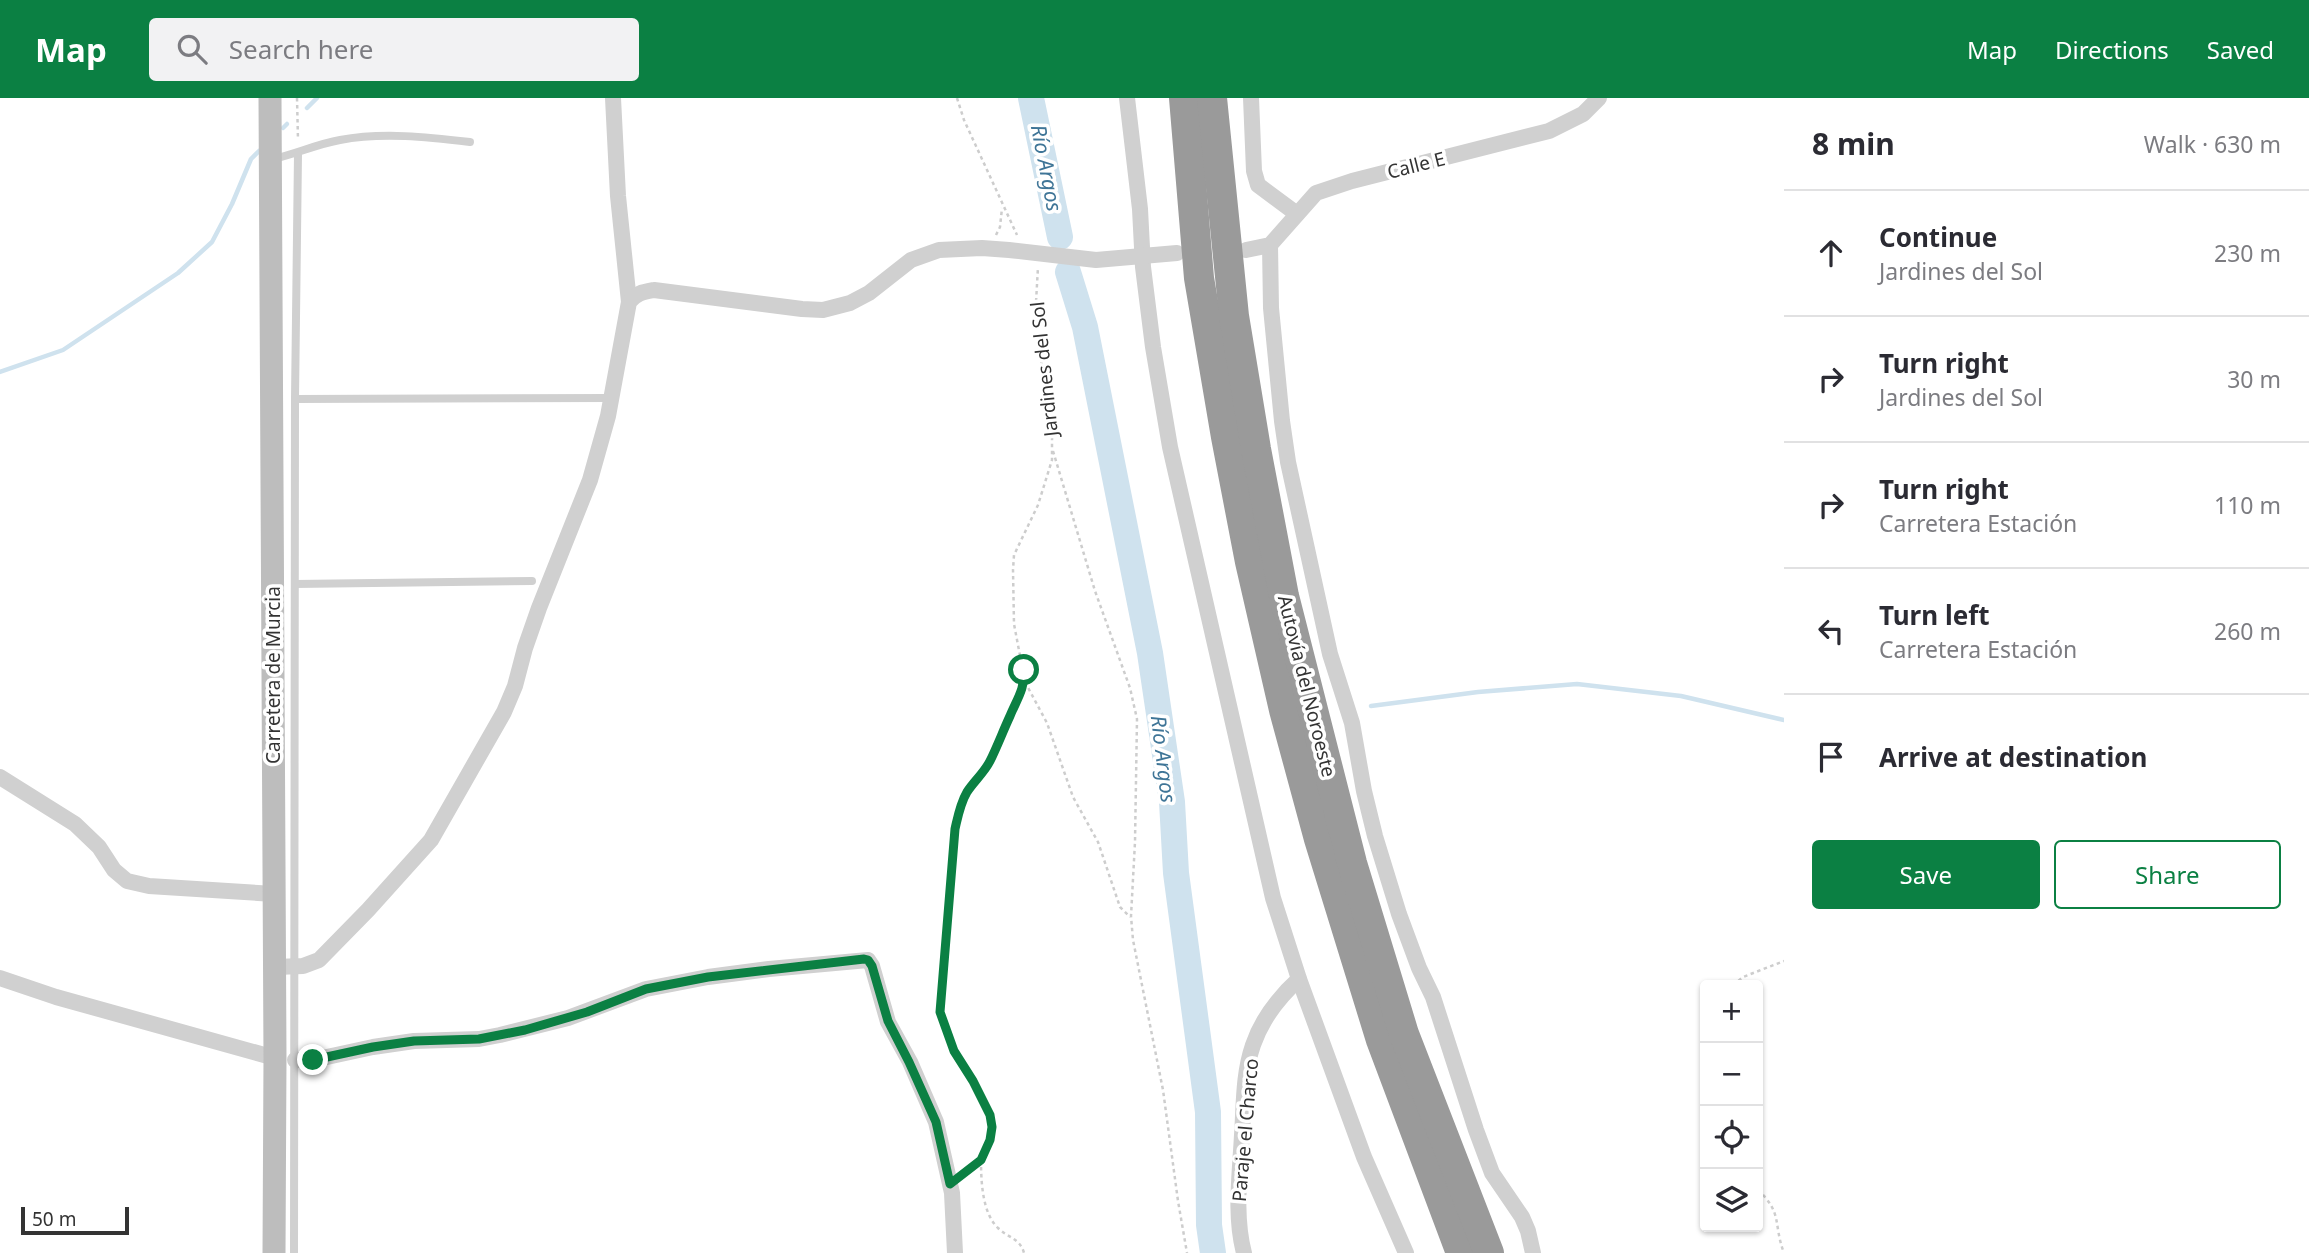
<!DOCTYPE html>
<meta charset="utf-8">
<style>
:root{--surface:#fff;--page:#f2f2f3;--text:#2b2b33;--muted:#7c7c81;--line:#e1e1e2;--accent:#0b8043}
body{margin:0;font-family:"Noto Sans",sans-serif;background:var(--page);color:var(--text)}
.controls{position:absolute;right:21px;bottom:21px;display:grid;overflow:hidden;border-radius:7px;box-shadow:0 2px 5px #0004}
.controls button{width:63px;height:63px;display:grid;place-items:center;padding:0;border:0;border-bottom:2px solid var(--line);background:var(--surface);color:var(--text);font:35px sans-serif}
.scale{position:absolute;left:21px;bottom:18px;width:108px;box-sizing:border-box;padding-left:7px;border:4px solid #333;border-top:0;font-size:19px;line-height:24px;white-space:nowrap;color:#333;-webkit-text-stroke:5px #fff;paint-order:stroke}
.stop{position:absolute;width:21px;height:21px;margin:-16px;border:5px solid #0b8043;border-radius:50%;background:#fff}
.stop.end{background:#0b8043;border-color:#fff;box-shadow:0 2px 7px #0008}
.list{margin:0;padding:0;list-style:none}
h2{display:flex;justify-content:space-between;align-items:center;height:91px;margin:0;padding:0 28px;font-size:30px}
h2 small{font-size:23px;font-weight:400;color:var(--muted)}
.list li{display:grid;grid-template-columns:46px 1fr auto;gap:21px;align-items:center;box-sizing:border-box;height:126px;padding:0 28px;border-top:2px solid var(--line)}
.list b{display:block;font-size:26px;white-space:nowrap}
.list p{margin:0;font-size:23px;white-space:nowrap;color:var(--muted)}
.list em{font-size:23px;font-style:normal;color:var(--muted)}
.actions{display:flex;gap:14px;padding:21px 28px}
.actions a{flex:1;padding:16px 0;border:2px solid var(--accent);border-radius:7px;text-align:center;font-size:24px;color:var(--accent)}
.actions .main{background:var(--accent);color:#fff}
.icon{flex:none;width:38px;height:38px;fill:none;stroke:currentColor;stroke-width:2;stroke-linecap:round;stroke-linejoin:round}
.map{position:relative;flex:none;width:1784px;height:1155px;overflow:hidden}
header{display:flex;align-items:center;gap:42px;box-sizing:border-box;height:98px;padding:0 35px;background:var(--accent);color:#fff}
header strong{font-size:33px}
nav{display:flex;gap:38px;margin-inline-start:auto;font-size:24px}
.search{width:490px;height:63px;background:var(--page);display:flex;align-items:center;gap:18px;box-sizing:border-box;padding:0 24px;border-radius:7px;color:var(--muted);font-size:26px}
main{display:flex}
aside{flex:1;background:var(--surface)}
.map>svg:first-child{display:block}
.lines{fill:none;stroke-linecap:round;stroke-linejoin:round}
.stream{stroke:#cfe2ee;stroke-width:4.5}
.river{stroke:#cfe2ee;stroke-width:26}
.path{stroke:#cdcdcd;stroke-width:2.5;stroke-dasharray:3.5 3.5;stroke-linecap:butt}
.service{stroke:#d0d0d0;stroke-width:8}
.minor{stroke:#d0d0d0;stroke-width:16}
.secondary{stroke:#bdbdbd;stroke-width:23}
.motorway{stroke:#9a9a9a;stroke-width:30}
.route{stroke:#0b8043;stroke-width:9}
.labels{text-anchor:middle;stroke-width:7;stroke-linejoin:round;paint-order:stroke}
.street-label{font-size:19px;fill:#333;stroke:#fff}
.water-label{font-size:21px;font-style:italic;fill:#3f7597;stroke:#fff}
</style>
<header>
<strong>Map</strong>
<div class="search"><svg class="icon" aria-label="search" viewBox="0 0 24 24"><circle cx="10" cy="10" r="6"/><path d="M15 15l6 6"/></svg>Search here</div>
<nav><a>Map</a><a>Directions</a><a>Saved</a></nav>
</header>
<main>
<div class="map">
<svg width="1784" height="1155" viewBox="0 0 1784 1155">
<rect width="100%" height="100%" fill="#fff"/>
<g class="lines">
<g class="stream">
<path d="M307,10L317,0"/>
<path d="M283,30L287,26"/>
<path d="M0,274L63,252L178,175L212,144L232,106L251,61L259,53"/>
<path d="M1371,608L1478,594L1577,586L1681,598L1784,622"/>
</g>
<g class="river">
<path d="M1031,0L1060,139"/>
<path d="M1068,174L1085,229L1150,555L1172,704L1176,775L1208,1014L1209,1127L1213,1155"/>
</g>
<g class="path">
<path d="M297,0L298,42"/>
<path d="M957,0L964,22L1017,137"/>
<path d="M996,137L1000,129L1002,110"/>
<path d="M1053,353L1095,493L1130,590L1137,621L1135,744L1131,818L1133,842L1163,992L1178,1103L1187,1155"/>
<path d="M1025,584L1047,625L1073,699L1098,744L1120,809L1130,819"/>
<path d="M1733,887L1743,879L1784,863"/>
<path d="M981,1062C981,1082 982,1115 998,1130C1008,1140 1020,1140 1024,1155"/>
<path d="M963,1076C979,1064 993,1050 992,1028C991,1007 975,988 964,971C954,955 946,935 941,917C936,902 943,884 944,869C950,824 950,777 955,731L960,709L968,693L981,678L991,662L1015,605L1022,596L1025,584L1014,526L1013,472L1014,457L1038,407L1052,362V333L1035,222L1038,169"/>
<path d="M1758,1092C1783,1115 1773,1126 1784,1155"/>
</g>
<g class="service">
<path d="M273,61C296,56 317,46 340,42C382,34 428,39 470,44"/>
<path d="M295,301L611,300"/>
<path d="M295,486L532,483"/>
<path d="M294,1155L295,301L298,56"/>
</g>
<g class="minor">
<path d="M613,0L618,98L629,204"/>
<path d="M1127,0L1140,111L1143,169L1153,249L1170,349L1273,800L1299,881L1364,1059L1406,1155"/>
<path d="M1251,0L1254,73L1258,87L1297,116"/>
<path d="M1270,147L1271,210L1282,323L1288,364L1330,556L1352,625L1364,693L1375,738L1399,816L1419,870L1433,899L1476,1032L1492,1075L1522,1119L1528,1133L1533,1155"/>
<path d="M1246,152L1270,147L1316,95L1352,83L1549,33L1583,16L1599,0"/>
<path d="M0,679L75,726L99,749L114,772L127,783L149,788L274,796"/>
<path d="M275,869L303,868L319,862L368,812L431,742L504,614L515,588L525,550L539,510L590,382L608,318L629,204C636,195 643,194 654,192L802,211L823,212L850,205L869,195L911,162L939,152L982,150L1009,152L1096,162L1177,155"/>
<path d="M0,880L56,899L275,960"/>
<path d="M295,962H313L373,949L414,943L479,941L500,937L568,920L646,891L708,879L769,871L868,862L872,868L888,924L910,964L936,1024L952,1095L955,1155"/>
<path d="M1244,1155C1234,1117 1240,1076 1242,1037C1244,1007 1243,976 1253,947C1262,921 1279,899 1299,881"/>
</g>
<path class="secondary" d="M270,0L275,960L274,1155"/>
<g class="motorway">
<path d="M1184,0L1199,180L1226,339L1250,464L1284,612L1319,741L1381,942L1461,1155"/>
<path d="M1212,0L1234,218L1256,351L1284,498L1352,765L1404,936L1489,1155"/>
</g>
</g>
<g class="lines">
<path class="route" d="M313,962L373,949L414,943L479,941L525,932L587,914L646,891L708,879L864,861L868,862L872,868L888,923L909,964L936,1024L950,1086L981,1062L990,1042L992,1029L990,1017L973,983L954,953L940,914L955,731C958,718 960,706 967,694C974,683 984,675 990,663C997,649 1003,633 1010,618C1017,601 1025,591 1024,572"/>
</g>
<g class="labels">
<g class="street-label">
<text transform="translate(1416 67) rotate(-14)" y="7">Calle E</text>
<text transform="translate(1044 271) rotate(-96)" y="7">Jardines del Sol</text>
<text transform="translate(273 577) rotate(-90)" y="7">Carretera de Murcia</text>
<text transform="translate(1307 588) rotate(76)" y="7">Autovía del Noroeste</text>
<text transform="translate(1245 1032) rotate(-85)" y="7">Paraje el Charco</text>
</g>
<g class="water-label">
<text transform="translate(1046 70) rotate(79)" y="7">Río Argos</text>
<text transform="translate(1163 661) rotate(83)" y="7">Río Argos</text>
</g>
</g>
</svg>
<div class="controls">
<button>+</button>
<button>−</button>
<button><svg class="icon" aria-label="locate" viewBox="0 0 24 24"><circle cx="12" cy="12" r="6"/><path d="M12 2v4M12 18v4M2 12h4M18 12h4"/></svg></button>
<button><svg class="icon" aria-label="layers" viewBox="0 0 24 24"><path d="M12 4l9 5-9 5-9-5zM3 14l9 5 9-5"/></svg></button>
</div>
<div class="scale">50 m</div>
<div class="stop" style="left:1024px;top:572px"></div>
<div class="stop end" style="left:313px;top:962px"></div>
</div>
<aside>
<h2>8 min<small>Walk · 630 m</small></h2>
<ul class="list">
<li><svg class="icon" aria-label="ahead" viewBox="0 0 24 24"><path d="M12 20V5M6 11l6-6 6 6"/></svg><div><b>Continue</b><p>Jardines del Sol</p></div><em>230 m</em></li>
<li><svg class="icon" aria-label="right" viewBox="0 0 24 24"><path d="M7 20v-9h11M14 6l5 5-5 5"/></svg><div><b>Turn right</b><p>Jardines del Sol</p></div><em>30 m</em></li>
<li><svg class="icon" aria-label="right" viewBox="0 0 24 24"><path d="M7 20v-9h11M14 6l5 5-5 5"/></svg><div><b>Turn right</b><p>Carretera Estación</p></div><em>110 m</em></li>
<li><svg class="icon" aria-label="left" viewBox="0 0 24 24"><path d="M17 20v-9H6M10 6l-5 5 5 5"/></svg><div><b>Turn left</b><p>Carretera Estación</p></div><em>260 m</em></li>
<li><svg class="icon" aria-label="arrive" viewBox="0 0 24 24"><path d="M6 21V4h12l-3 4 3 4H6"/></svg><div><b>Arrive at destination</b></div></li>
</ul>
<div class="actions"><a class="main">Save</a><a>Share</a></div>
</aside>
</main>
